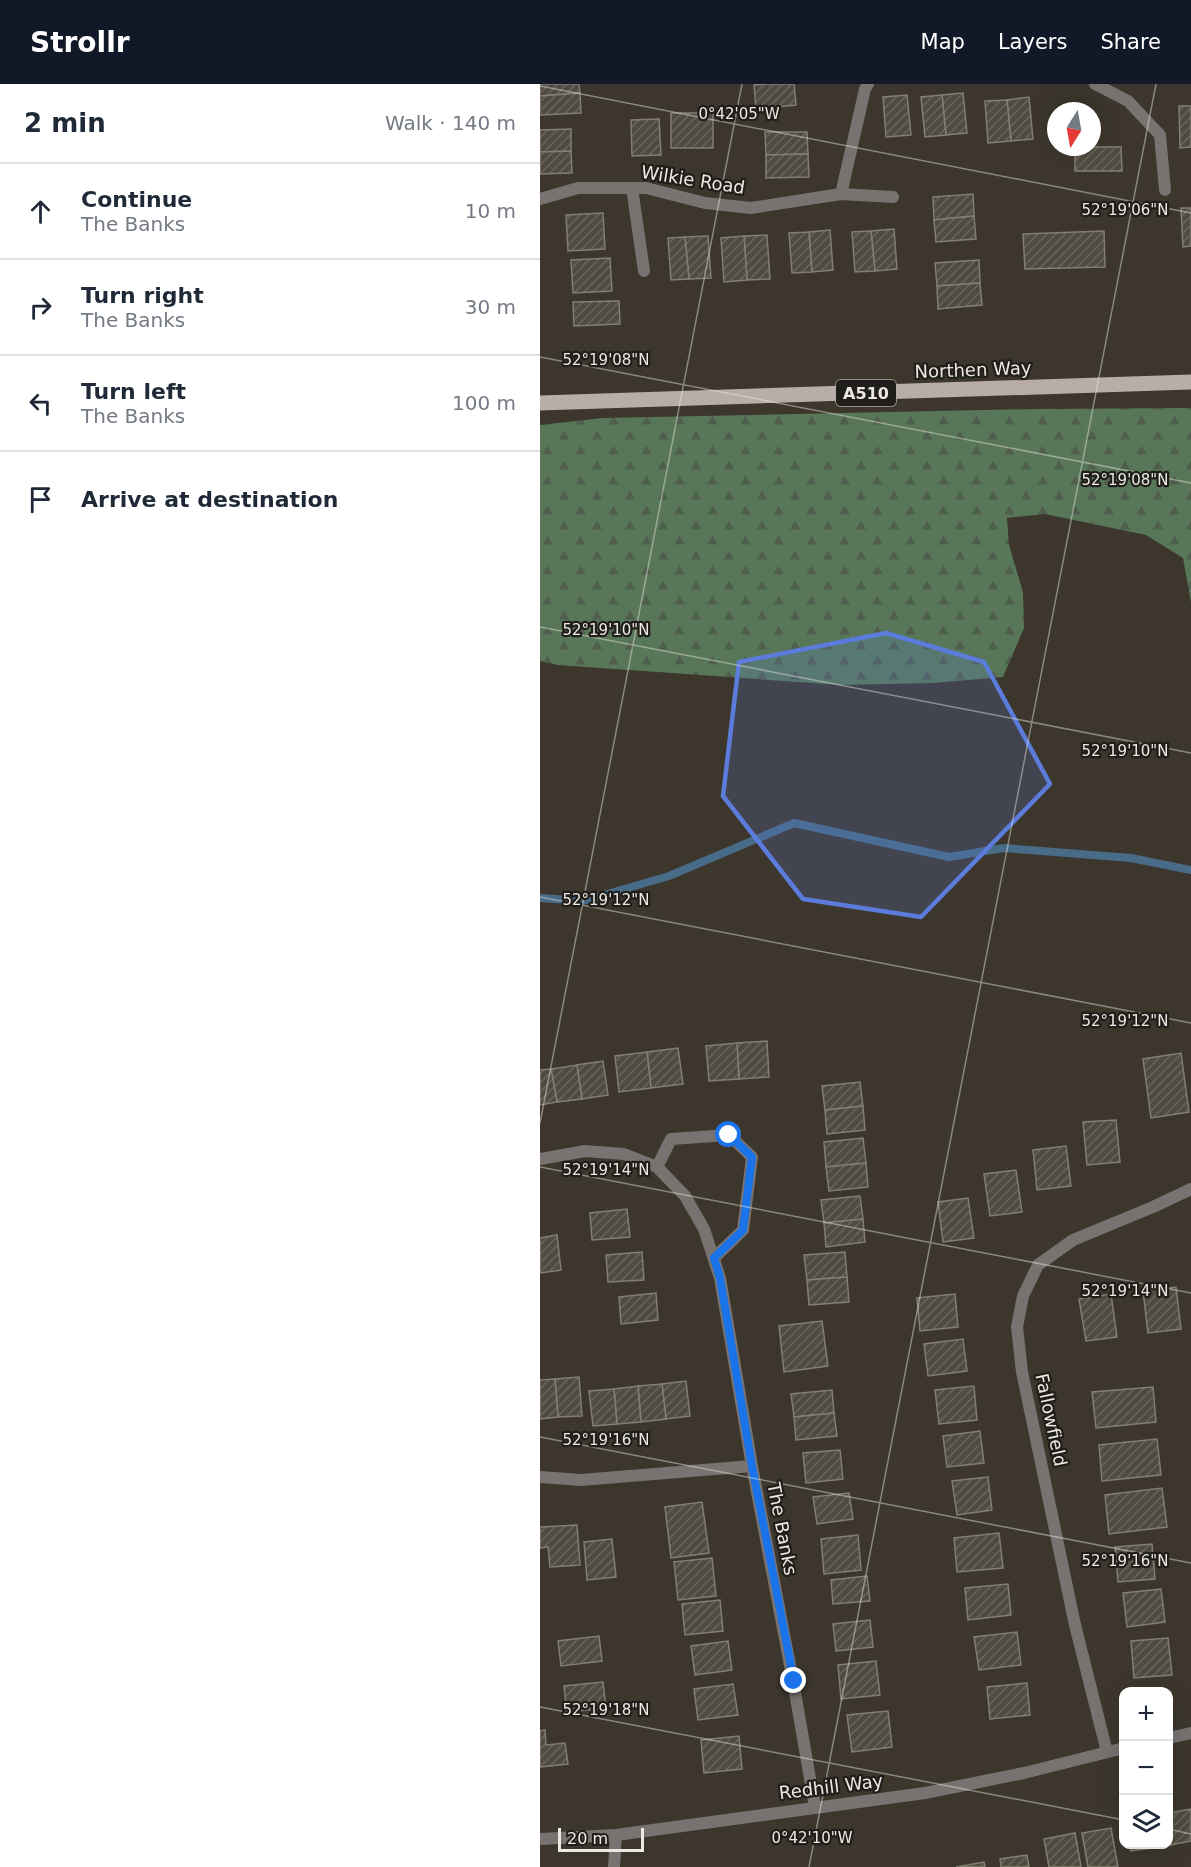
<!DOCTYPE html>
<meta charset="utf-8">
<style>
:root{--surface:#fff;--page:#f6f6f7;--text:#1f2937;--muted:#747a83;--line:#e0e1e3;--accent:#111827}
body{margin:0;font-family:"DejaVu Sans",sans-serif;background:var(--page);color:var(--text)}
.controls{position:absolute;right:18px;bottom:18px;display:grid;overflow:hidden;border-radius:12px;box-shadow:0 6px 24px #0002}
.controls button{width:54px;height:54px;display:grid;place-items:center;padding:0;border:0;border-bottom:2px solid var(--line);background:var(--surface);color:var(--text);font:30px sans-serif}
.compass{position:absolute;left:507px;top:18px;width:54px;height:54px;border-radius:50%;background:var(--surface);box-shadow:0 6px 24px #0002;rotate:191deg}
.scale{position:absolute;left:18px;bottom:15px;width:86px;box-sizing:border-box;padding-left:6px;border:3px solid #ece9e3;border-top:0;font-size:16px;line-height:21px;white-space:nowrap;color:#ece9e3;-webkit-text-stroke:4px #201e1a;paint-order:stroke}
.stop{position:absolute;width:18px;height:18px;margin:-14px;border:4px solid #1a73e8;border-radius:50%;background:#fff}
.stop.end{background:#1a73e8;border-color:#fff;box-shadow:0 2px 6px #0008}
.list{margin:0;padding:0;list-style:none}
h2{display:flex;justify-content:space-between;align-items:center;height:78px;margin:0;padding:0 24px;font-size:26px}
h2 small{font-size:20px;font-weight:400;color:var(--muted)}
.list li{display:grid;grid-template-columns:39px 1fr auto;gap:18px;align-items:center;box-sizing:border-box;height:96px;padding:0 24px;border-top:2px solid var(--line)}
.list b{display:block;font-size:22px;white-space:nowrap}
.list p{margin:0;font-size:20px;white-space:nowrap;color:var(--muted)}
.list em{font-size:20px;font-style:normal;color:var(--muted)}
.icon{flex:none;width:33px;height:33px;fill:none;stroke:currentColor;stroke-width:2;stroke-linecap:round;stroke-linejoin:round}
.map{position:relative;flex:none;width:651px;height:1783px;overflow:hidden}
header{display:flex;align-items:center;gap:36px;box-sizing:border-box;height:84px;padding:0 30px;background:var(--accent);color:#fff}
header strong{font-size:28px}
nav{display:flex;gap:33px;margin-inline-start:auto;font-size:21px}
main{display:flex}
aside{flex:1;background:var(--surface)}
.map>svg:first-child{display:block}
.forest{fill:url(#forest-firs)}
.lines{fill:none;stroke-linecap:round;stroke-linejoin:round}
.stream{stroke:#486b87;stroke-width:8}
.building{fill:url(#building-hatch);stroke:#837d72;stroke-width:1.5}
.lane{stroke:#787370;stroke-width:12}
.street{stroke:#787370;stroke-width:12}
.primary{stroke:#b9aea7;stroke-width:15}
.route{stroke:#1a73e8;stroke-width:8}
.marked{fill:#5b7cdb;fill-opacity:0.2;stroke:#5b7cdb;stroke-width:4.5;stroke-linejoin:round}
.ticks{fill:none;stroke:#ece9e3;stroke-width:1.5;stroke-opacity:0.45}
.labels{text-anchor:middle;stroke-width:4.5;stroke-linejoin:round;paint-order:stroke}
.shield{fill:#201e1a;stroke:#afaca7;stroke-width:1.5}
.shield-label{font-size:16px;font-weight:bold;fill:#ece9e3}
.street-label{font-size:18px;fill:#ece9e3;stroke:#201e1a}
.ticks-label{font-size:15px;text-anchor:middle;fill:#ece9e3;stroke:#201e1a;stroke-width:4.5;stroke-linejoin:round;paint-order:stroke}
</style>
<header>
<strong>Strollr</strong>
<nav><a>Map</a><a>Layers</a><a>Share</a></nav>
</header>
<main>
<aside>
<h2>2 min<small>Walk · 140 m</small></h2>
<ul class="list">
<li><svg class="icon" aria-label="ahead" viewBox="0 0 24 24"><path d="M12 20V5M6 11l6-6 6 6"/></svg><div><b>Continue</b><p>The Banks</p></div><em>10 m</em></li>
<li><svg class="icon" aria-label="right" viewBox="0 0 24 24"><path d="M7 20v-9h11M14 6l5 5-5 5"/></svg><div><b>Turn right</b><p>The Banks</p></div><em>30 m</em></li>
<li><svg class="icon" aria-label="left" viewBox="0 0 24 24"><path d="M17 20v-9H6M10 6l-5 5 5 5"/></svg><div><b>Turn left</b><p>The Banks</p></div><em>100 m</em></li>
<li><svg class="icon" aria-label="arrive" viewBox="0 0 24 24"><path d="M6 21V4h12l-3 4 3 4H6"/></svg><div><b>Arrive at destination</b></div></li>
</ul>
</aside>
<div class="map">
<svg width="651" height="1783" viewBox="0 0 651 1783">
<defs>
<pattern id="forest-firs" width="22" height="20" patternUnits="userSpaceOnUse" patternTransform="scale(1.5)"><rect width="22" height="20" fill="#587758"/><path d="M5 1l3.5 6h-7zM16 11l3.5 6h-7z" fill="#505e4e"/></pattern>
<pattern id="building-hatch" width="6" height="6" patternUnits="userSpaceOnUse" patternTransform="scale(1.5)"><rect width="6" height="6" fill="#504b40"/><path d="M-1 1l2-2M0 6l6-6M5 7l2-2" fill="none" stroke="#69655b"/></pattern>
</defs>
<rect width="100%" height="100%" fill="#3c362c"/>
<path class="forest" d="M651,324V518L643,474L606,451L505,430L467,434L469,461L483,508L484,544L463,593L393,599L301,601L18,581L0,577V341L63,334L494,325Z"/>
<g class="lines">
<path class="stream" d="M0,814L43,817L129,792L254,739L409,773L464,764L591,774L651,786"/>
</g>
<g class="building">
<path d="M0,0H39L40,9L0,12Z"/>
<path d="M227,0H254L256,21L216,25L214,1Z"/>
<path d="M40,9L41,29L0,31V12Z"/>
<path d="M423,9L427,49L406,51L402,11Z"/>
<path d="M367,11L371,51L346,53L343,13Z"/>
<path d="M402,11L406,51L385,53L381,13Z"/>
<path d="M489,13L493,55L471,57L467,16Z"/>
<path d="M467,16L471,57L448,59L445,17Z"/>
<path d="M639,22H651V63L640,64Z"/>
<rect x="131" y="29" width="42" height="35"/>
<path d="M119,35L121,71L92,72L91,36Z"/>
<path d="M31,45V67L0,68V46Z"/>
<path d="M225,48H267L268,70L226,71Z"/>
<path d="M535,63H581L582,87H535Z"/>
<path d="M31,67L32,89L0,90V68Z"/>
<path d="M268,70L269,93L226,94V71Z"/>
<path d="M433,110L434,132L394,136L393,113Z"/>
<path d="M641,124H651V162L643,163Z"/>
<path d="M63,129L65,165L28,167L26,131Z"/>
<path d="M434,132L436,155L396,158L394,136Z"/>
<path d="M354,145L357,185L335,187L331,147Z"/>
<path d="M290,146L293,186L272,188L269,148Z"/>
<path d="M331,147L335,187L315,188L312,148Z"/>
<path d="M564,147L565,183L485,185L483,150Z"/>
<path d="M269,148L272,188L252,189L249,149Z"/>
<path d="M227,151L230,195L207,196L204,152Z"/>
<path d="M168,152L171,194L149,195L145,153Z"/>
<path d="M204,152L207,196L184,198L181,154Z"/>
<path d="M145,153L149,195L131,196L128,154Z"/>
<path d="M70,174L72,207L33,209L31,176Z"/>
<path d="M439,176L440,199L397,202L395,179Z"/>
<path d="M440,199L442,221L398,225L397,202Z"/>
<path d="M79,217L80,240L34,242L33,218Z"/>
<path d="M227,957L229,993L199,995L197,959Z"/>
<path d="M197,959L199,995L169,997L166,962Z"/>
<path d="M138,964L143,1000L111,1004L107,968Z"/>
<path d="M107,968L111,1004L79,1008L75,972Z"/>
<path d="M641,969L649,1028L611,1034L603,975Z"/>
<path d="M63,977L68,1011L42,1015L37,981Z"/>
<path d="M37,981L42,1015L17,1018L11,985Z"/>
<path d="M11,985L17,1018L0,1021V986Z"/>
<path d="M320,998L323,1022L285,1026L282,1002Z"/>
<path d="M323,1022L325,1046L287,1050L285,1026Z"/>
<path d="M576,1036L580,1078L547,1081L543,1038Z"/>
<path d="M323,1054L326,1079L286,1083L284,1058Z"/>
<path d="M526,1062L531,1102L497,1106L493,1066Z"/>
<path d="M326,1079L328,1103L289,1107L286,1083Z"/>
<path d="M476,1086L482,1128L450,1132L444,1090Z"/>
<path d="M320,1112L323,1135L284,1139L281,1116Z"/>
<path d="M428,1114L434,1154L403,1158L398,1118Z"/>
<path d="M87,1125L90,1153L52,1156L50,1129Z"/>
<path d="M323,1135L325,1158L286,1163L284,1139Z"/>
<path d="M17,1151L21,1186L0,1189V1154Z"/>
<path d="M102,1168L104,1196L68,1198L66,1171Z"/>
<path d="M305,1168L307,1193L267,1196L264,1171Z"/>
<path d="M307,1193L309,1218L269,1221L267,1196Z"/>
<path d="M636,1203L641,1245L608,1249L603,1207Z"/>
<path d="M116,1209L118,1236L81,1240L79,1213Z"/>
<path d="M415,1210L418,1243L380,1247L377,1214Z"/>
<path d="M571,1210L577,1253L546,1257L539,1215Z"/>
<path d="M282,1237L288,1282L244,1288L239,1242Z"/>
<path d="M423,1255L427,1287L388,1292L384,1260Z"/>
<path d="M39,1293L42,1332L18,1333L15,1295Z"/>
<path d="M15,1295L18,1333L0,1335V1296Z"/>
<path d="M146,1297L150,1332L126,1335L122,1300Z"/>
<path d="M122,1300L126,1335L101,1338L98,1302Z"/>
<path d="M98,1302L101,1338L77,1340L74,1305Z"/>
<path d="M434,1302L437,1336L399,1340L395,1306Z"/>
<path d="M613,1303L616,1338L556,1344L552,1308Z"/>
<path d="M74,1305L77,1340L53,1342L49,1307Z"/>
<path d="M292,1306L294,1329L254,1333L251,1310Z"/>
<path d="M294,1329L297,1352L256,1356L254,1333Z"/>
<path d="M440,1347L444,1379L407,1383L403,1352Z"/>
<path d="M617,1355L621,1391L562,1397L559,1361Z"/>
<path d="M300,1366L303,1395L266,1399L263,1369Z"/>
<path d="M448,1393L452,1426L417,1431L412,1397Z"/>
<path d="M622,1404L627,1443L569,1450L565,1411Z"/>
<path d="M309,1409L313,1435L277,1440L273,1413Z"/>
<path d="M162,1418L169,1469L131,1474L125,1423Z"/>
<path d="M37,1441L40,1481L10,1483L8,1463L0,1464V1443Z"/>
<path d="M459,1449L463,1484L417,1488L414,1454Z"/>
<path d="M318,1451L321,1486L284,1490L281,1455Z"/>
<path d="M72,1455L76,1493L47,1496L44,1458Z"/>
<path d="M612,1460L615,1495L578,1498L575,1463Z"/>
<path d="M172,1474L176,1512L138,1516L134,1478Z"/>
<path d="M327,1492L330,1517L293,1520L291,1496Z"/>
<path d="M468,1500L471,1531L428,1536L425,1504Z"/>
<path d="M621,1505L625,1538L587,1543L583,1509Z"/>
<path d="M180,1516L183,1547L145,1551L142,1520Z"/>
<path d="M330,1536L333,1563L296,1567L293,1540Z"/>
<path d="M477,1548L481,1581L439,1586L434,1553Z"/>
<path d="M59,1552L62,1577L21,1582L18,1557Z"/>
<path d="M628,1554L632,1591L594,1594L591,1557Z"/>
<path d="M188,1557L192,1586L155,1591L151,1562Z"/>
<path d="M336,1577L340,1611L301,1615L298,1581Z"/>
<path d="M63,1598L66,1624L27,1628L24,1602Z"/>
<path d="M487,1599L490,1631L450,1635L447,1603Z"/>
<path d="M193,1600L198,1631L158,1636L154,1605Z"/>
<path d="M348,1627L352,1663L312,1668L307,1631Z"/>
<path d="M5,1646L6,1661L25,1659L28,1680L0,1683V1647Z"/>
<path d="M199,1652L202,1685L164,1689L161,1656Z"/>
<path d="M651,1725V1757L630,1761L628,1729Z"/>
<path d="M571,1744L578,1783H548L542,1749Z"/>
<path d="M535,1749L541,1783H509L504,1755Z"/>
<path d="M590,1760H619V1763L591,1767Z"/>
<path d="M487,1771L489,1783H461L460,1775Z"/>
<path d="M444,1778L445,1783H416Z"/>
</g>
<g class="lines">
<g class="lane">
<path d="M92,104L104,187"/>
<path d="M117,1083L131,1055L189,1051L212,1073L203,1146L174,1174"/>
</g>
<g class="street">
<path d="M555,0L588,17L620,51L625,106"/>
<path d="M301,110L325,5L328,0"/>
<path d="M0,115L38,104H106L165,119L211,124L301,110L353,113"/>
<path d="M0,1075L45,1067L84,1070L117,1083L145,1112L164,1145L180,1194L212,1382L253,1597L275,1723"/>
<path d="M0,1393L41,1396L212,1382"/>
<path d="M628,1654L651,1649"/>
<path d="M567,1668L535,1541L482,1288L477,1243L483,1212L498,1181L533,1156L613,1123L651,1105"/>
<path d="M0,1755L76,1751L385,1709L484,1689L584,1664"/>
<path d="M74,1783L76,1751"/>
</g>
<path class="primary" d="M0,319L651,298"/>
</g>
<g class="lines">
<path class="route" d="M189,1051L212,1073L203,1146L174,1174L180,1194L212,1382L254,1597"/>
</g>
<path class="marked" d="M346,549L444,578L510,700L381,833L263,815L183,712L199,578Z"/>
<path class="ticks" d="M0,2L651,129M0,273L651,399M0,543L651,669M0,813L651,939M0,1039L202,0M0,1083L651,1209M0,1353L651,1479M0,1623L584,1736M628,1745L651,1750M269,1783L616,0"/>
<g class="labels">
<rect class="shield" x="296" y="296" width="60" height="26" rx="4.5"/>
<g class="shield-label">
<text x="326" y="315">A510</text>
</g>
<g class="street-label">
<text transform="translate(153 96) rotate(9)" y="6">Wilkie Road</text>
<text transform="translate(433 286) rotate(-2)" y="6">Northen Way</text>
<text transform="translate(511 1336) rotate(78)" y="6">Fallowfield</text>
<text transform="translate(242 1445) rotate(79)" y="6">The Banks</text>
<text transform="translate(291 1703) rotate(-7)" y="6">Redhill Way</text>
</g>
</g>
<g class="ticks-label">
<text x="199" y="35">0°42'05"W</text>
<text x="585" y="131">52°19'06"N</text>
<text x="66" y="281">52°19'08"N</text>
<text x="585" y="401">52°19'08"N</text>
<text x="66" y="551">52°19'10"N</text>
<text x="585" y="672">52°19'10"N</text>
<text x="66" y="821">52°19'12"N</text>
<text x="585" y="942">52°19'12"N</text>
<text x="66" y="1091">52°19'14"N</text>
<text x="585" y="1212">52°19'14"N</text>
<text x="66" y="1361">52°19'16"N</text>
<text x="585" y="1482">52°19'16"N</text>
<text x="66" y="1631">52°19'18"N</text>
<text x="272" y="1759">0°42'10"W</text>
</g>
</svg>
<div class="controls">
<button>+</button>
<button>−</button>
<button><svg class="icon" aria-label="layers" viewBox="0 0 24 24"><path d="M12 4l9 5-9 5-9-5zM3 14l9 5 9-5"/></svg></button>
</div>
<svg class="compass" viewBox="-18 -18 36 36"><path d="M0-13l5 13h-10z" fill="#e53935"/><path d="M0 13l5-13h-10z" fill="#747a83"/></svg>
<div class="scale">20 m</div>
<div class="stop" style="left:189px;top:1051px"></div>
<div class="stop end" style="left:254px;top:1597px"></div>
</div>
</main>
